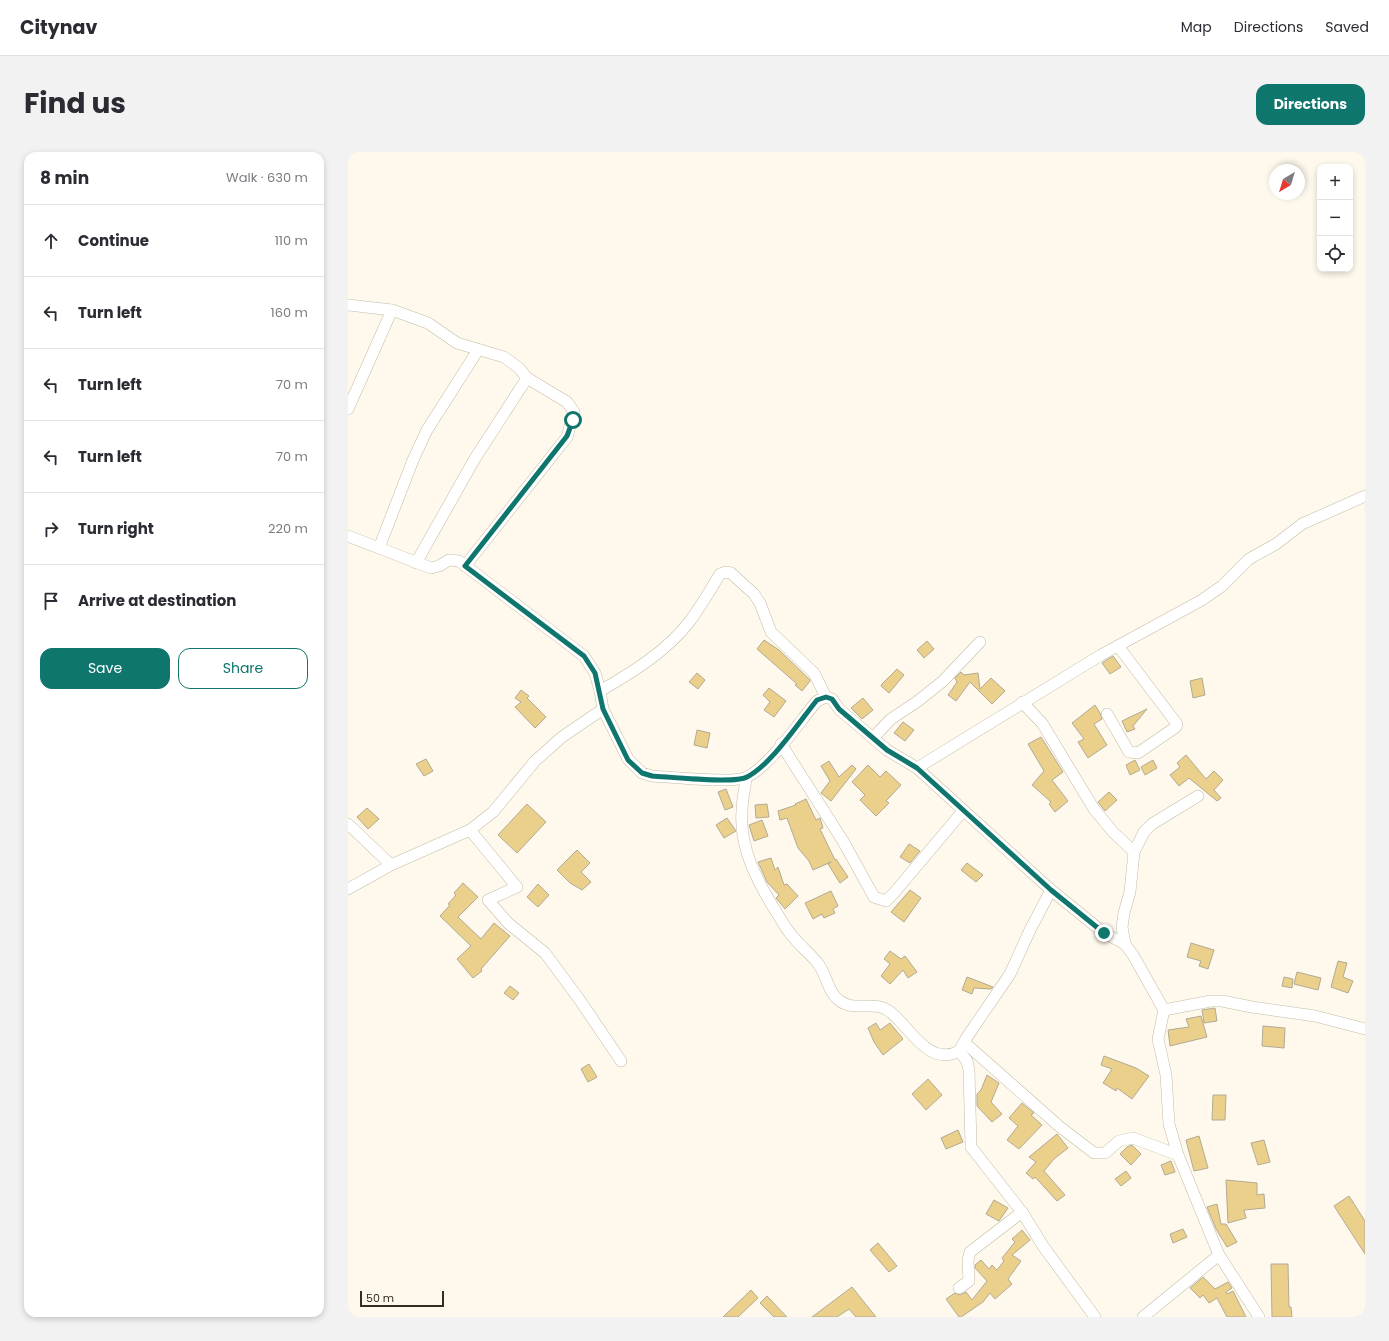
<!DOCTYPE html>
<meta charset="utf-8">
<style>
:root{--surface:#fff;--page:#f2f2f3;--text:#2b2b33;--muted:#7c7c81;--line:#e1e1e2;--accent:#0f766e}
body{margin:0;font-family:Poppins,sans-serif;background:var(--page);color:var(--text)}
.controls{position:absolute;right:12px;top:12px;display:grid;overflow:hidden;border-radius:8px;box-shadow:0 2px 6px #0003}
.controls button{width:36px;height:36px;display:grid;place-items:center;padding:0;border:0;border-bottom:1px solid var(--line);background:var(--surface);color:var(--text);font:20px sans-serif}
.compass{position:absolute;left:921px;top:12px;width:36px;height:36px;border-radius:50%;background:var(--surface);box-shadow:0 2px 6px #0003;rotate:218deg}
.scale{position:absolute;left:12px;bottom:10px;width:84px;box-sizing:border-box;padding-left:4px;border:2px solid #312e26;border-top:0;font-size:11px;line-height:14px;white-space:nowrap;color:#312e26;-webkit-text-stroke:3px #fef9ec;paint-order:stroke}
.stop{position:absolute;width:12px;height:12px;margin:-9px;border:3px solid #0f766e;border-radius:50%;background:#fff}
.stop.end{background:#0f766e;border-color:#fff;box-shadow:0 1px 4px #0008}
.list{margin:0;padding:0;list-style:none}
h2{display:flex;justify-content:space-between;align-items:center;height:52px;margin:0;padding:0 16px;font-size:17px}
h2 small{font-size:13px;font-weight:400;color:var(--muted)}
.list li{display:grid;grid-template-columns:26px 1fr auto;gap:12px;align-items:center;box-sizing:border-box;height:72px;padding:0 16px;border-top:1px solid var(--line)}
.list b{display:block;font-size:15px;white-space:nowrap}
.list em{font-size:13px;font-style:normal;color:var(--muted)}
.actions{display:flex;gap:8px;padding:12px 16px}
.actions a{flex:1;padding:9px 0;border:1px solid var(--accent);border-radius:12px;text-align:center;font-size:14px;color:var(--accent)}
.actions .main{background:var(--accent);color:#fff}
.icon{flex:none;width:22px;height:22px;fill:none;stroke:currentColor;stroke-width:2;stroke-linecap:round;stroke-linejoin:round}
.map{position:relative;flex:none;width:1017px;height:1165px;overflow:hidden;border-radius:12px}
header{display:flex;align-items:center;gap:24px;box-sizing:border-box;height:56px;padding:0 20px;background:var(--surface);border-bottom:1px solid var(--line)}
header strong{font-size:19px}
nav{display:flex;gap:22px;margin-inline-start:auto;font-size:14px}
.intro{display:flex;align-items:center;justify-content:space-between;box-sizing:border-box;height:96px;padding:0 24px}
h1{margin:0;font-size:28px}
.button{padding:10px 18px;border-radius:12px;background:var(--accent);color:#fff;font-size:14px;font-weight:700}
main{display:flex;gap:24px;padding:0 24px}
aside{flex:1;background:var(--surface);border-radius:12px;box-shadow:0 2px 6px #0003}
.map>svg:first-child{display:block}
.building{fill:#ebd08c;stroke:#b3aa95}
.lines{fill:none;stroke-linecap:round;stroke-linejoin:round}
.street-casing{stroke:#c3bba6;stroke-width:12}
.street{stroke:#fff;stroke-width:11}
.route{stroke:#0f766e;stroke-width:5}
</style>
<header>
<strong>Citynav</strong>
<nav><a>Map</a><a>Directions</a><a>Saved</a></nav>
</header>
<div class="intro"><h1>Find us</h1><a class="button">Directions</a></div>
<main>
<aside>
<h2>8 min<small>Walk · 630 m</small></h2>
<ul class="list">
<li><svg class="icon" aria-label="ahead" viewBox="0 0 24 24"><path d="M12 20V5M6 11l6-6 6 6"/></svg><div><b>Continue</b></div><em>110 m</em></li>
<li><svg class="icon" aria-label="left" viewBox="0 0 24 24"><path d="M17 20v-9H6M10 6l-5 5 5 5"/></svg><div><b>Turn left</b></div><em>160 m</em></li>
<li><svg class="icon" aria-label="left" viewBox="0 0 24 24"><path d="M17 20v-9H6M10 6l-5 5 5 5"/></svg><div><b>Turn left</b></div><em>70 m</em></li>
<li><svg class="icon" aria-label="left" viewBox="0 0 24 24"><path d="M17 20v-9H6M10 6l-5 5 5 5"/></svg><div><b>Turn left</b></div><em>70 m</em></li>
<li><svg class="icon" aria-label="right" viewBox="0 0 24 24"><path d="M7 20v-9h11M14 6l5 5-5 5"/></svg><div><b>Turn right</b></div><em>220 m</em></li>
<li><svg class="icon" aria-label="arrive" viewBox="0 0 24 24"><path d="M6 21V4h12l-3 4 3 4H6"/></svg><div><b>Arrive at destination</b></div></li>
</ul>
<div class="actions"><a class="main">Save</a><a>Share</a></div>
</aside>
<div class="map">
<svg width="1017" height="1165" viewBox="0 0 1017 1165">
<rect width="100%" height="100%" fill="#fef9ec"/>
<g class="building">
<path d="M416,488L431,498L462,528V529L454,539L447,533L449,532L409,497Z"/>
<path d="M579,489L586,497L576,506L569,498Z"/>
<path d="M765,504L773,515L762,522L754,511Z"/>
<path d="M549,517L556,523L541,541L533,534L534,532Z"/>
<path d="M613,520L616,523L630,521L632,537L643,526L657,539L644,552L622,530L608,549L600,543L609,530L607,526Z"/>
<path d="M349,521L357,528L350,537L341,530Z"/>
<path d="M854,526L857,543L845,546L842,529Z"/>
<path d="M421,536L438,549L426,565L416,558L422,550L415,543Z"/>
<path d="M173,538L181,544L179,546L198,565L187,576L167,555L173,550L167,546Z"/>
<path d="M515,546L525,558L514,567L503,556Z"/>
<path d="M747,553L752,561L754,567L746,572L759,593L740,606L730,590L736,587L724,571Z"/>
<path d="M799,557L785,574L787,577L779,580L774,569Z"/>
<path d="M555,570L566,578L557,589L546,581Z"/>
<path d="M349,578L362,581L359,596L346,593Z"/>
<path d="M693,585L715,620L704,628L720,649L707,660L701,652L703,650L684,633L696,619L680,592Z"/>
<path d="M838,603L858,627L866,619L875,628L866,638L873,646L869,649L841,626L831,634L822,623L832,615L829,611Z"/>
<path d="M78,607L85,619L76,624L68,612Z"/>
<path d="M787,608L792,618L782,623L778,613Z"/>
<path d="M805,608L809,616L797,623L793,615Z"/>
<path d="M481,609L491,625L504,613L508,617L483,649L473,641L482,629L473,614Z"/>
<path d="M520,613L532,625L538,619L553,633L538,649L541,651L528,664L512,648L517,643L504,630Z"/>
<path d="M378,637L385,655L377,658L370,640Z"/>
<path d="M761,640L769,648L757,659L750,650Z"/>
<path d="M458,647L468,668L472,666L475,676L472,677L487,708L488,707L500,725L492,731L480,712L483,710L465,718L461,709L450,696L439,666L432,668L430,659L448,653L447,652Z"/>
<path d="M179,652L198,670L169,701L150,683Z"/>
<path d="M419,652L421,665L408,666L407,653Z"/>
<path d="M19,656L31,667L20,677L9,665Z"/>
<path d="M379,666L388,679L376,686L368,673Z"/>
<path d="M414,668L420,684L406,689L401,673Z"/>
<path d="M561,692L572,699L562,711L552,705Z"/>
<path d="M229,698L242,711L233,720L243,730L234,738L222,731L209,718Z"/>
<path d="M423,706L427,718L430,715L436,733L439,732L450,744L437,757L428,746L431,743L419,730L410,710Z"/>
<path d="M619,711L635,723L628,730L613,718Z"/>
<path d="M115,731L130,745L110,765L133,787L146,771L162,784L133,817L134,819L125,826L109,807L123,794L92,764L102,753L100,752L108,743L106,741Z"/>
<path d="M190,732L201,743L190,755L179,745Z"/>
<path d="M562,738L573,746L556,770L543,760Z"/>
<path d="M483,739L490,754L485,757L487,761L476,766L474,762L465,767L457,751Z"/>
<path d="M843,791L866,798L860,817L851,814L853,809L839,805Z"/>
<path d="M542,799L553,807L557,804L569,820L560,826L555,818L542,832L533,824L542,812L536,807Z"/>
<path d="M990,809L999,811L995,825L1005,829L1000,841L983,835Z"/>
<path d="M949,820L973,826L970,838L946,832Z"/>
<path d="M619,825L645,835L643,837L626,836L624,842L614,838Z"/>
<path d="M936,825L945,827L944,836L934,834Z"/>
<path d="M162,834L171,841L165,848L156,841Z"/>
<path d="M867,856L869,869L856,871L854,858Z"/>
<path d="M853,864L859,885L822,894L820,878L841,875L838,867Z"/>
<path d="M528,871L532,878L542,871L555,887L535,903L526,890L520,876Z"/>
<path d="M915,874L937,876L936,896L914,894Z"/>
<path d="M756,904L788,916L801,924L784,947L769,936L768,939L755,931L764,917L753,913Z"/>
<path d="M241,912L249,925L240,930L233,917Z"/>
<path d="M639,923L651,931L643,950L654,962L644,970L629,954V942L633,938Z"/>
<path d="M580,927L594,943L578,958L564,942Z"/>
<path d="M865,943H878L877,968H864Z"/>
<path d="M674,951L686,961L683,963L694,973L671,997L659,988L670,974L661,966Z"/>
<path d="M610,978L615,990L598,997L593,986Z"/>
<path d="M709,982L720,996L706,1007L696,1019L717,1043L709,1049L687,1025L685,1027L678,1021L688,1010L681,1005Z"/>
<path d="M851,984L860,1016L846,1019L838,988Z"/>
<path d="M916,988L922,1010L910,1013L903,991Z"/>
<path d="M784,993L793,1002L783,1013L772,1002L779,995Z"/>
<path d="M823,1009L827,1020L817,1023L813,1013Z"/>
<path d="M778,1019L783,1026L773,1034L767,1027Z"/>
<path d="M878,1028L909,1031V1043L916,1042L917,1056L896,1058L898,1066L880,1071Z"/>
<path d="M1001,1044L1017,1069V1102L986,1054Z"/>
<path d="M646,1048L660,1056L651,1069L638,1062Z"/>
<path d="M869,1052L873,1072H878L889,1090L879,1095L868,1077L859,1055Z"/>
<path d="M835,1077L839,1085L825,1091L822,1082Z"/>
<path d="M674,1078L682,1088L664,1103L673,1109L660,1127L664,1132L647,1147L642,1141L635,1150L613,1165H611L598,1147L607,1141L612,1143L618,1140L624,1148L639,1129L627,1116V1113L633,1108L641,1117L644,1113L649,1118L656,1109L654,1106L667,1090L664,1087Z"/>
<path d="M530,1091L549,1114L541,1120L522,1098Z"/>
<path d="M923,1112H940L941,1155H943L944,1165H924Z"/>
<path d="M855,1125L867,1137L880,1130L884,1136L878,1140L879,1142L885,1139L898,1165H879L869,1146L861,1151L855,1143L852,1146L842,1136Z"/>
<path d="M504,1135L528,1165H508L501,1157L489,1165H464Z"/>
<path d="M403,1138L410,1146L390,1165H375Z"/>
<path d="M419,1144L439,1165H426L412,1151Z"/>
</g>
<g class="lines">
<g class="street-casing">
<g id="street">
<path d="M0,153L44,158L80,171L109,191L156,205L171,216L179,226L219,250L226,260L219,285L117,414"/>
<path d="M0,257L44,158"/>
<path d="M0,384L83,416L91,414L101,408L111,409L236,504L247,521L252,539L255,557L280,607L294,621L304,624C322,625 386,632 399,625C423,613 451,570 469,549L478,545L484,547L491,557L539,598L569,616"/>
<path d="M31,396L65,308L79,278L130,198"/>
<path d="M68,411L126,308L179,226"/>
<path d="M252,539C285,520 319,499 342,469C353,454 363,437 372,422L378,420L383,421L406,442L412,451L423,480L466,521L478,545"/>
<path d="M674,550L694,571L746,657L765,680L786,700"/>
<path d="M759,562L781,600L790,601L828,575L829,572L770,494"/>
<path d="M525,586L543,567L570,549L595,529L632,490"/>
<path d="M433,592L495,689L526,745L538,749L546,741L615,659"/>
<path d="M398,626C397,637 394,648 394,659C391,695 409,729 427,758C433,767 438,778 446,786C453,795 464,803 471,813C479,824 480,841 492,849C506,860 526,848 541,859C561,873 580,916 611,899L619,885L662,822L682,778L703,738"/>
<path d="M0,672L43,713"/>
<path d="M122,678L169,735L140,748L160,771L197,801L231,847L273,909"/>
<path d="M0,737L43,713L122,678L145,660L187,609L214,585L255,557"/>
<path d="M777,792L774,775L776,761L782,740L786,700L796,680L804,672L850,644"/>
<path d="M816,858L863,849H874L904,855L967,864L1017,877"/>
<path d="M617,891L712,975L746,1001H757L771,989L785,986L830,1003"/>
<path d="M611,899L619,909L621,918L623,995L674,1060L695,1094L747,1165"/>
<path d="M611,1136L621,1129L620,1108L622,1100L674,1060"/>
<path d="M795,1165L871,1103"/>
<path d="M911,1165L871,1103L830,1003L821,972L818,923L810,887L816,858L785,803L777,792L756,781L703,738L569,616L753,503L854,448L874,434L901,407L928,392L954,372L1017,344"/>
</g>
</g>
<use href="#street" class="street"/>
</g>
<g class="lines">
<path class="route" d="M225,268L219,284L117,414L236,504L247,521L255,557L280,608L294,621L304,624C322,625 386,632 399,625C423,613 451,570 469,548L478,545L484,547L491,557L539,598L569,616L703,738L756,781"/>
</g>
</svg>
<div class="controls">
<button>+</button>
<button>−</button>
<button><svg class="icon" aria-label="locate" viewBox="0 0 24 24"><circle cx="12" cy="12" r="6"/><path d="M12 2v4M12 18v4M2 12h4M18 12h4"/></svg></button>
</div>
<svg class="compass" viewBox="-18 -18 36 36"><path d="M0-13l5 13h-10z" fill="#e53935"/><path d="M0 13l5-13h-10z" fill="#7c7c81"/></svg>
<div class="scale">50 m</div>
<div class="stop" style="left:225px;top:268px"></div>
<div class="stop end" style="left:756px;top:781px"></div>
</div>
</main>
